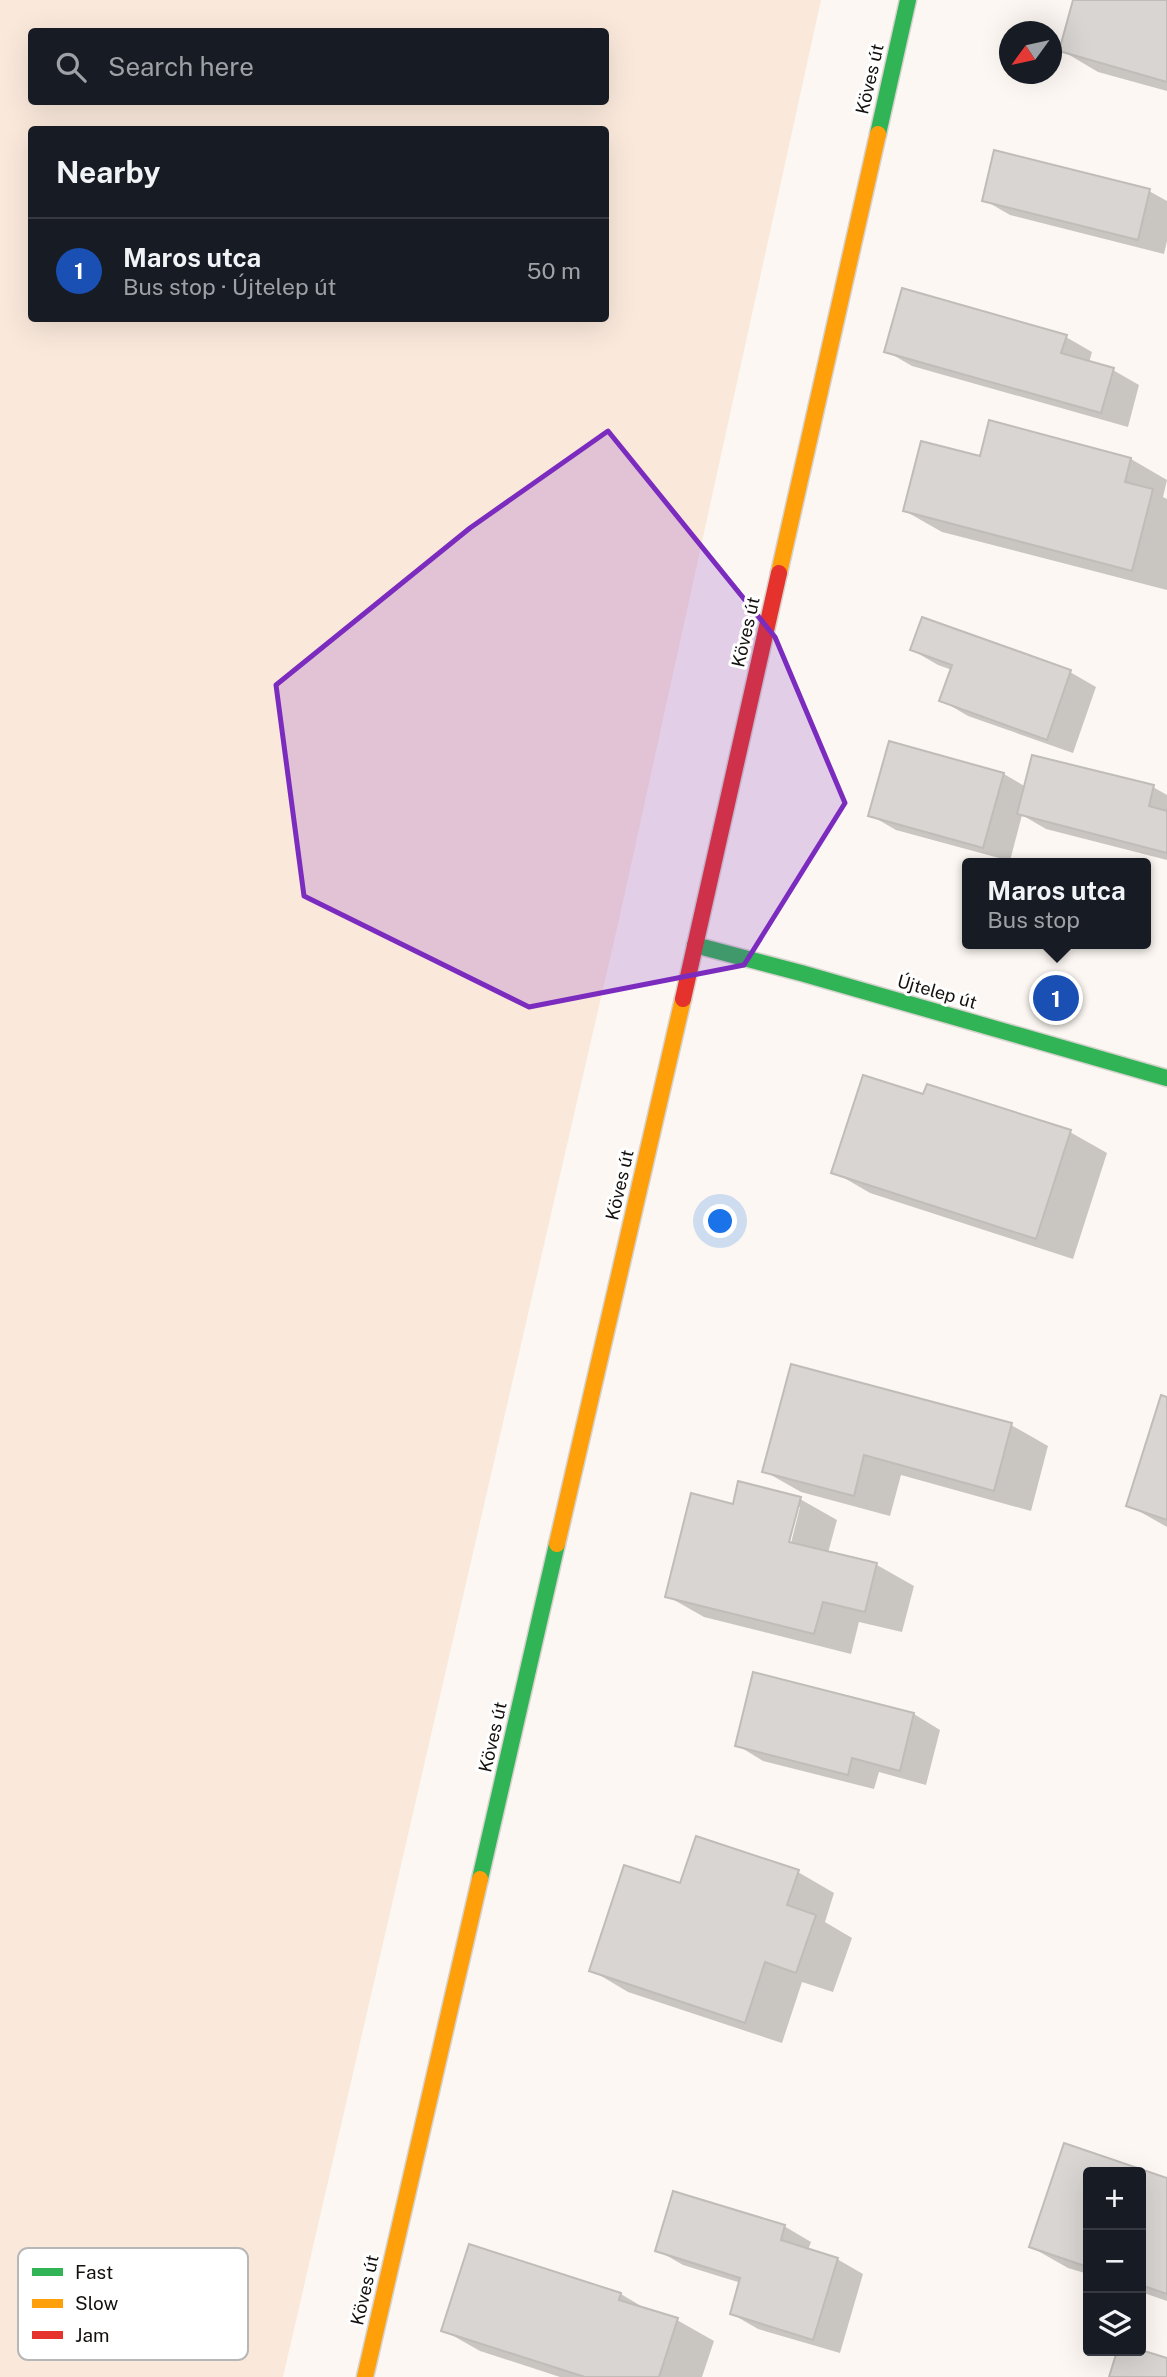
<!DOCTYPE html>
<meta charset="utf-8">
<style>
:root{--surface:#171b24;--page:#20242c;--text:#f1f3f6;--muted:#9ea1a6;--line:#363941;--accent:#ea580c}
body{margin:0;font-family:"Public Sans",sans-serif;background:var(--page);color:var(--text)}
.controls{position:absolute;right:21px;bottom:21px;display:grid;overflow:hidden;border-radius:7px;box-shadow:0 7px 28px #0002}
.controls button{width:63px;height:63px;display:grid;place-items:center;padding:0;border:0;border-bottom:2px solid var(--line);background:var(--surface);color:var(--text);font:35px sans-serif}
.compass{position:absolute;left:999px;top:21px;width:63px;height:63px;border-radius:50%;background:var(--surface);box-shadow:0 7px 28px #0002;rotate:237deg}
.you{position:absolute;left:721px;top:1222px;width:24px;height:24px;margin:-18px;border:5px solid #fff;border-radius:50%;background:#1a73e8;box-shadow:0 0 0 10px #1a73e833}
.badge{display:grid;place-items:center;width:46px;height:46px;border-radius:50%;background:var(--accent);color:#fff;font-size:23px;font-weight:700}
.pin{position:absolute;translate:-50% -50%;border:4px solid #fff;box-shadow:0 2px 7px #0006}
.popup{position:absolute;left:962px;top:858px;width:189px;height:91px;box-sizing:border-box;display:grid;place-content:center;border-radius:7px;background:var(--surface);filter:drop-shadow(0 2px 5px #0005);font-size:23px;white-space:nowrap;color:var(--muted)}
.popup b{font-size:26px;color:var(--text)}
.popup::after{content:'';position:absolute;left:50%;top:100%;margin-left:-14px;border:14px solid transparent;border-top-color:var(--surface)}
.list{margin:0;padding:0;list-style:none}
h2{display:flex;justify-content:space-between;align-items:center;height:91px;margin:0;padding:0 28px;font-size:30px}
h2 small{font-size:23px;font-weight:400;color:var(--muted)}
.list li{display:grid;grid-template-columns:46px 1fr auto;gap:21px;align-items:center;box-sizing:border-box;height:105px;padding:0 28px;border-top:2px solid var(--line)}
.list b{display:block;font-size:26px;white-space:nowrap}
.list p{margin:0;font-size:23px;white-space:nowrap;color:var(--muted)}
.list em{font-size:23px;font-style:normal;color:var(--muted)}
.icon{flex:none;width:38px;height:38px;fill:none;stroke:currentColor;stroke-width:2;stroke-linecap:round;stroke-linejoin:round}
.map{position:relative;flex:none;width:1167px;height:2377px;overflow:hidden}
.search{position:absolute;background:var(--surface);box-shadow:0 7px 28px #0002;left:28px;top:28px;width:581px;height:77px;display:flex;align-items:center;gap:18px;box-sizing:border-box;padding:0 24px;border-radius:7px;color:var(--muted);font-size:26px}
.panel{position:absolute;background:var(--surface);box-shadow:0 7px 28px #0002;left:28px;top:126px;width:581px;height:196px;border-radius:7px}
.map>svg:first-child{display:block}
.green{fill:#fae9db;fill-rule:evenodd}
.shadow{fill:#0003;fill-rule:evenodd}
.building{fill:#d8d5d2;stroke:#c0bcb8;stroke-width:2}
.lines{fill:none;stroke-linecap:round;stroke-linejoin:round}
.fast-casing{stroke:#d6d2ce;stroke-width:19}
.slow-casing{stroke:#d6d2ce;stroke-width:19}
.jam-casing{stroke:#d6d2ce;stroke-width:19}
.fast{stroke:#30b455;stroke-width:16}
.slow{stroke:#ff9f0a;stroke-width:16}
.jam{stroke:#e5322d;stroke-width:16}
.marked{fill:#7b2cbf;fill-opacity:0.2;stroke:#7b2cbf;stroke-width:5;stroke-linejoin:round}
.labels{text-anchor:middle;stroke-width:6;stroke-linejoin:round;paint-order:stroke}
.street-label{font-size:18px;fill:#13100e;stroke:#fff}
.key{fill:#fff;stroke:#b8b7b7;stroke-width:2}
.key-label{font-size:19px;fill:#13100e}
</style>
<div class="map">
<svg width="1167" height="2377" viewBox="0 0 1167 2377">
<rect width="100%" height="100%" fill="#fcf7f2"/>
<path class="green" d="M0,0H821L620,915L283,2377H0ZM32,32H606V102H32ZM32,130H606V318H32Z"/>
<g class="shadow">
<path d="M1075,0H1167V91L1098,72L1061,50Z"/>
<path d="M1149,191L1167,201V241L1164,254L1010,215L984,200Z"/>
<path d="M1066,337L1092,352L1089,363L1113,370L1139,385L1128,427L912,366L886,351Z"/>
<path d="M990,422L1131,459L1167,480L1163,497L1167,499V590L942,532L905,511L981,458Z"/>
<path d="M912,650L1070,672L1096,687L1073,753L968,716L941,700L952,670L938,665Z"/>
<path d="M1004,774L1026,787H1153L1167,795V860L1046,829L1022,815L1010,861L896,830L870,815Z"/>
<path d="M924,1097L1070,1132L1107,1153L1073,1259L870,1193L834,1172Z"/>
<path d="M1167,1399V1527L1128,1505Z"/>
<path d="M1011,1425L1048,1446L1031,1511L901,1475L890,1516L801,1492L764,1471Z"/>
<path d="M800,1499L837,1520L828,1553L877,1565L914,1586L902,1632L859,1622L851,1654L704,1617L667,1596L734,1506ZM797,1507H800L789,1551L785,1550Z"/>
<path d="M914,1714L940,1730L926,1785L879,1772L874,1789L763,1761L737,1745Z"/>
<path d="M798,1872L834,1893L825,1922L852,1938L833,1992L802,1982L782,2043L628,1992L591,1970L682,1886Z"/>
<path d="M1065,2145L1167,2180V2301L1141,2292V2172H1088V2274L1068,2268L1031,2247Z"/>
<path d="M784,2226L811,2242L808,2250L837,2259L863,2274L840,2353L758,2329L732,2314L741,2283L683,2265L657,2250Z"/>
<path d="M470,2246L621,2294L651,2312L677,2320L714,2341L702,2377H560L480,2351L443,2330Z"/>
</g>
<g class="building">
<path d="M1073,0H1167V82L1059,51Z"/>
<path d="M994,150L1150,189L1138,240L982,201Z"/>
<path d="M902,288L1067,335L1061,353L1114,368L1101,413L884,352Z"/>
<path d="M989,420L1131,458L1125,482L1153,489L1132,571L903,511L921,441L980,456Z"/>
<path d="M922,617L1071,670L1047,740L939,701L952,665L910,650Z"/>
<path d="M889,741L1004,773L983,848L868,816Z"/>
<path d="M1032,755L1154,785L1149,806L1167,811V853L1017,814Z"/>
<path d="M863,1075L923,1094L927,1084L1071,1130L1036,1239L831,1173Z"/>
<path d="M791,1364L1012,1423L994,1491L864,1455L854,1496L762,1472Z"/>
<path d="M1161,1395L1167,1397V1520L1126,1506Z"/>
<path d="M738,1481L801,1497L789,1542L877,1563L865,1612L823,1602L814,1634L665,1597L691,1493L733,1504Z"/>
<path d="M753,1672L914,1713L900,1771L852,1758L848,1775L735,1746Z"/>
<path d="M696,1836L799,1870L787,1905L816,1915L796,1973L765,1962L745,2023L589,1971L624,1865L680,1883Z"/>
<path d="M1064,2143L1167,2178V2294L1141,2285V2172H1088V2267L1029,2247Z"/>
<path d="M673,2191L785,2225L781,2240L838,2258L813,2340L730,2314L740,2278L655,2251Z"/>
<path d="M469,2244L621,2293L619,2300L678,2318L659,2377H585L441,2331Z"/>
<path d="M1141,2350L1167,2358V2377H1109L1117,2351Z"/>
</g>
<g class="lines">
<g class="fast-casing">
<g id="fast">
<path d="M878,134L908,0"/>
<path d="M695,945L801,973L1167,1078"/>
<path d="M480,1879L557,1544"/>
</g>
</g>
<g class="slow-casing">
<g id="slow">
<path d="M779,573L878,134"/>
<path d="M557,1544L683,999"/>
<path d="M365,2377L480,1879"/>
</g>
</g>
<g class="jam-casing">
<path id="jam" d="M683,999L779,573"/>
</g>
<use href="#fast" class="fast"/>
<use href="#slow" class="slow"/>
<use href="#jam" class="jam"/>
</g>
<path class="marked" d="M608,431L775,637L845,803L744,965L529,1007L304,896L276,685L470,528Z"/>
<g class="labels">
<g class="street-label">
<text transform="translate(870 79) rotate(-77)" y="6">Köves út</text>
<text transform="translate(746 632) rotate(-77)" y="6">Köves út</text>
<text transform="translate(937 992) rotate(16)" y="6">Újtelep út</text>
<text transform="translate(620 1185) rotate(-77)" y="6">Köves út</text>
<text transform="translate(493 1737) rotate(-77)" y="6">Köves út</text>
<text transform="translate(365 2290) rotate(-77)" y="6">Köves út</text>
</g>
</g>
<rect x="18" y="2248" width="230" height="112" rx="10" class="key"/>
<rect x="32" y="2268" width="31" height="8" fill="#30b455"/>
<rect x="32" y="2299" width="31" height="9" fill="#ff9f0a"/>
<rect x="32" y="2331" width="31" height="8" fill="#e5322d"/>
<g class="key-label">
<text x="75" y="2279">Fast</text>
<text x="75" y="2310">Slow</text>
<text x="75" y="2342">Jam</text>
</g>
</svg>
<div class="controls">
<button>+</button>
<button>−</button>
<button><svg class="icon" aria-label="layers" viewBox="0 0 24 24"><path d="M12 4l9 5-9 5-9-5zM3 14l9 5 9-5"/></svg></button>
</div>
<svg class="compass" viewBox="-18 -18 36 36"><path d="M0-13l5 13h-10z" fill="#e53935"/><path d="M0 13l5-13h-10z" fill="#9ea1a6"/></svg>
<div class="you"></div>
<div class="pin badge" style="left:1056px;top:998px;background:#1a4fb4">1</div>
<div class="popup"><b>Maros utca</b>Bus stop</div>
<div class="search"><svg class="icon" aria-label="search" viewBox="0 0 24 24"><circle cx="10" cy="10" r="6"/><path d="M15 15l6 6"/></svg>Search here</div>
<section class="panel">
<h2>Nearby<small></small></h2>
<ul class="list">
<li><span class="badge" style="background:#1a4fb4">1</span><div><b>Maros utca</b><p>Bus stop · Újtelep út</p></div><em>50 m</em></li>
</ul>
</section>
</div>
